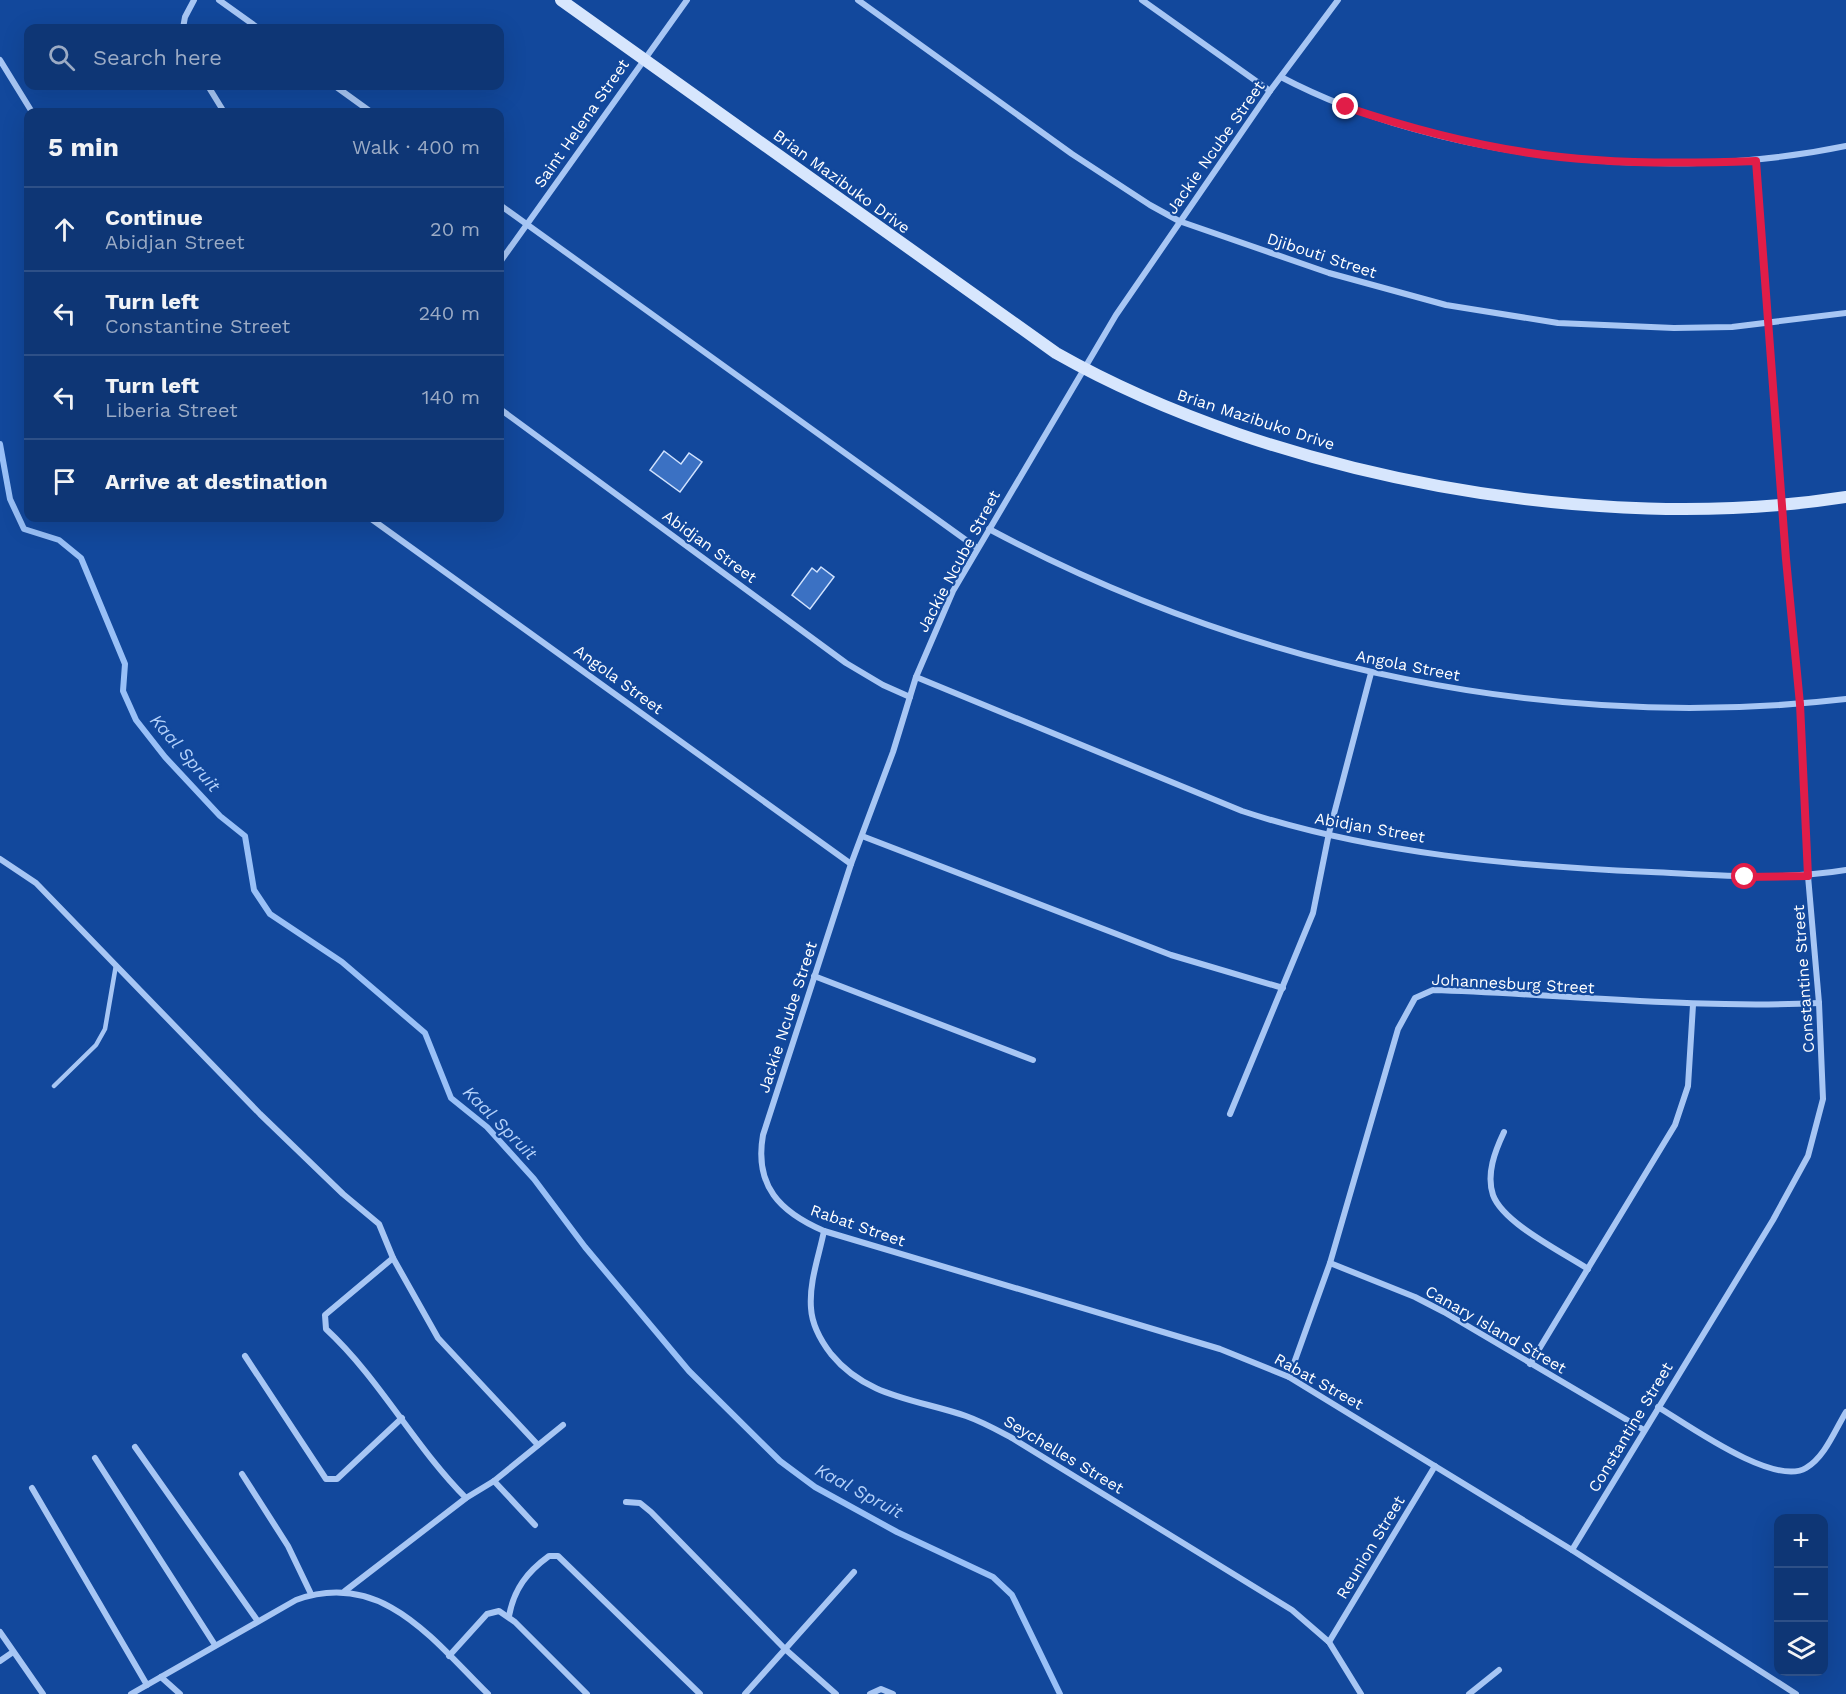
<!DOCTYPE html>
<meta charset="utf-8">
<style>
:root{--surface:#0e3675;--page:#1c417d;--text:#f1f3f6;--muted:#9babc5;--line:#2e5087}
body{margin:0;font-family:"Work Sans",sans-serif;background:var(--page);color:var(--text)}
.controls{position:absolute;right:18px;bottom:18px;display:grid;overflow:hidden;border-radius:12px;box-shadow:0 6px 24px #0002}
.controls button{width:54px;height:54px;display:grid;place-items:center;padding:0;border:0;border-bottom:2px solid var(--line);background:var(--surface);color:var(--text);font:30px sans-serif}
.stop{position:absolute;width:18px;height:18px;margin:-14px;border:4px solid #e11d48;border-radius:50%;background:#fff}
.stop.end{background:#e11d48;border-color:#fff;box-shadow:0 2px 6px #0008}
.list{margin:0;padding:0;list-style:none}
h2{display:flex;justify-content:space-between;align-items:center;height:78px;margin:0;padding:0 24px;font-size:26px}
h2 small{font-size:20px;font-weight:400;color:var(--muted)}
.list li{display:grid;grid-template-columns:39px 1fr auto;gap:18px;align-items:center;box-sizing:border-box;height:84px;padding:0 24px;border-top:2px solid var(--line)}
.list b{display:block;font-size:22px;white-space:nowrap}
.list p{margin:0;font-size:20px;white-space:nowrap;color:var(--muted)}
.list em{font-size:20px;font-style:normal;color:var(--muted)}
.icon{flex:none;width:33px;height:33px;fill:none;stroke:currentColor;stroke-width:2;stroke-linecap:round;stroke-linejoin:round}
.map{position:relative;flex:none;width:1846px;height:1694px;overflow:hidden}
.search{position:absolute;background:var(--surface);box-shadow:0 6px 24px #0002;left:24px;top:24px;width:480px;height:66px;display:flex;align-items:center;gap:15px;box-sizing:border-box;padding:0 21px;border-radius:12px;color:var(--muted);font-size:22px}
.panel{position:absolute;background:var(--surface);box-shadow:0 6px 24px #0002;left:24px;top:108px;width:480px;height:414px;border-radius:12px}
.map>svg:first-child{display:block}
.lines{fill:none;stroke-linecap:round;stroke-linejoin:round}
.stream{stroke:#99c0f7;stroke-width:6}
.building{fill:#3b71c3;stroke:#d0e2fe;stroke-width:1.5}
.lane{stroke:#a7c6f4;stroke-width:4.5}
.street{stroke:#a7c6f4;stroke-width:6}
.secondary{stroke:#d7e6fd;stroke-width:12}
.route{stroke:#e11d48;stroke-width:8}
.labels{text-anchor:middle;stroke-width:4.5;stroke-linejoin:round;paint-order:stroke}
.street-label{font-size:16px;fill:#fff;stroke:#12489c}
.water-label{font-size:18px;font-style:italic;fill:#b4d1fa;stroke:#12489c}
</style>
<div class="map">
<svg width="1846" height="1694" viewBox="0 0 1846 1694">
<rect width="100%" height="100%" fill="#12489c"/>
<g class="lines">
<path class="stream" d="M0,444L10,499L24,529L59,540L81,558L125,664L123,691L136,720L165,757L220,816L245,836L254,890L270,914L342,962L425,1033L451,1098L487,1127L534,1179L585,1247L689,1371L780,1461L815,1487L897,1532L993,1577L1012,1595L1060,1694"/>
</g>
<g class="building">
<path d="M664,451L681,464L689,453L702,462L680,492L650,470Z"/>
<path d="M821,567L834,577L810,609L792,595L812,568L817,572Z"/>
</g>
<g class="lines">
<path class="lane" d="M54,1086L96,1045L105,1029L116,965"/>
<g class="street">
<path d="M219,0L258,28"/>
<path d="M858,0L1072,154L1150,205L1179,221L1329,273L1446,305L1558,323L1674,328L1732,327L1846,313"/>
<path d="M1142,0L1270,91"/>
<path d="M1338,0L1270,91L1116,315L953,591L916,677L893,752L851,864L763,1135C754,1186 780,1212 824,1231L1220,1349L1289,1377L1572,1550L1796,1694"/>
<path d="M183,28L185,17L194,0"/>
<path d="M0,60L32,112"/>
<path d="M1281,77C1441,161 1670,183 1846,146"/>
<path d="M208,86L224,112"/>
<path d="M335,86L371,112"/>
<path d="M500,205L977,548"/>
<path d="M500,262L687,0"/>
<path d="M500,409L846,663L883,685L910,697"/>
<path d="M370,518L851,864"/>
<path d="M989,529C1250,668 1551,733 1846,699"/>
<path d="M916,677L1242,811C1373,854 1514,866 1651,872C1716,875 1781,881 1846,870"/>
<path d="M862,836L1171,955L1283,988"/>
<path d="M0,859L36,883L260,1114L343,1194L379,1224L393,1258L438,1338L538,1445"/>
<path d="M814,976L1033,1060"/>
<path d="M1230,1114L1313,913L1329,833L1371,673"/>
<path d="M1504,1132C1495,1151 1486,1174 1493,1195C1503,1223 1562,1252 1588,1269"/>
<path d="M824,1231C819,1256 809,1282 811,1308C812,1325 821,1341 831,1354C867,1398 917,1399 966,1416C983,1422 997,1430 1012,1438L1292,1610L1329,1642L1361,1694"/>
<path d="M393,1258L325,1315L326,1329C380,1379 414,1446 466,1498"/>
<path d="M1330,1263L1415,1297L1444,1312L1644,1430"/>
<path d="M245,1356L326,1479H337L402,1418"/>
<path d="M1530,1364L1675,1125L1688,1086L1693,1005"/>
<path d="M1289,1377L1330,1263L1398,1029L1415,998L1433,990C1562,994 1690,1009 1819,1003"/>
<path d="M1658,1407C1688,1425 1774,1487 1806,1468C1825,1457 1835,1430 1846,1412"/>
<path d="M135,1447L257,1620"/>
<path d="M95,1458L215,1645"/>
<path d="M242,1474L288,1546L311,1594"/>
<path d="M494,1481L535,1525"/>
<path d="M32,1488L147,1685"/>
<path d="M626,1502L640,1503L651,1512L785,1649L836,1694"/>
<path d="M1572,1550L1773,1220L1808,1156L1823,1099L1819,1003L1808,876L1800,704L1786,559L1756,161"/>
<path d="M345,1591L466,1498L494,1481L563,1425"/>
<path d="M509,1616C514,1589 527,1572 549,1556H558L700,1694"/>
<path d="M0,1632L43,1694"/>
<path d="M1329,1642L1435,1466"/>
<path d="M449,1656L487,1614L499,1611L515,1622L587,1694"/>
<path d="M0,1661L13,1652"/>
<path d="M161,1677L180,1694"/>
<path d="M131,1694L296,1600C382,1569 433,1640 488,1694"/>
<path d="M745,1694L854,1572"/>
<path d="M870,1694L881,1689L893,1694"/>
<path d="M1469,1694L1499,1670"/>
</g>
<path class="secondary" d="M561,0L1056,353C1275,477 1596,536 1846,497"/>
</g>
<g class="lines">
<path class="route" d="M1346,107C1426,134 1512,155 1596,160C1650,164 1703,163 1756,161L1786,559L1800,704L1808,876L1745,877"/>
</g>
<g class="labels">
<g class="street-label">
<text transform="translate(581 123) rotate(-55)" y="6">Saint Helena Street</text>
<text transform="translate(1215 147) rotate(-55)" y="6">Jackie Ncube Street</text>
<text transform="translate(842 181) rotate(36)" y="6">Brian Mazibuko Drive</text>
<text transform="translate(1322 255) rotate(18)" y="6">Djibouti Street</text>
<text transform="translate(1256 419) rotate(18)" y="6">Brian Mazibuko Drive</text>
<text transform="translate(710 546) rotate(36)" y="6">Abidjan Street</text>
<text transform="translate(958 561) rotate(-62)" y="6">Jackie Ncube Street</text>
<text transform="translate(1408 665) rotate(11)" y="6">Angola Street</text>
<text transform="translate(619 679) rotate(36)" y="6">Angola Street</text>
<text transform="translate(1370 827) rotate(10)" y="6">Abidjan Street</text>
<text transform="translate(1803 979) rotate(-94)" y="6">Constantine Street</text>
<text transform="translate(1513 983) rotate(3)" y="6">Johannesburg Street</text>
<text transform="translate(787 1017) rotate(-72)" y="6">Jackie Ncube Street</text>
<text transform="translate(858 1225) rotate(19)" y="6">Rabat Street</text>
<text transform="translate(1496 1329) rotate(30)" y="6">Canary Island Street</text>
<text transform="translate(1319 1381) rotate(29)" y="6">Rabat Street</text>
<text transform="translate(1630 1427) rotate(-59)" y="6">Constantine Street</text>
<text transform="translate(1064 1454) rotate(31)" y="6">Seychelles Street</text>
<text transform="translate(1370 1547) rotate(-59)" y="6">Reunion Street</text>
</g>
<g class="water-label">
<text transform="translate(185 753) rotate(49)" y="6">Kaal Spruit</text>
<text transform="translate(500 1123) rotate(45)" y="6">Kaal Spruit</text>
<text transform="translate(859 1491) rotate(28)" y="6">Kaal Spruit</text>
</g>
</g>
</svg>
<div class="controls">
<button>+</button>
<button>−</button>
<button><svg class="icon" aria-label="layers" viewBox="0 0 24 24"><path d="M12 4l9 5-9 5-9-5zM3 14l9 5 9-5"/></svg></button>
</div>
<div class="stop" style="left:1745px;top:877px"></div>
<div class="stop end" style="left:1346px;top:107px"></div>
<div class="search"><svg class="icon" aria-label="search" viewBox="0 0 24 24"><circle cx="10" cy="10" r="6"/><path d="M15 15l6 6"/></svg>Search here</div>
<section class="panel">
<h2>5 min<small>Walk · 400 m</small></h2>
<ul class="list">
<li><svg class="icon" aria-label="ahead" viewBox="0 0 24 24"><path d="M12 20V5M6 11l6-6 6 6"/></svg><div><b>Continue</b><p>Abidjan Street</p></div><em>20 m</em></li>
<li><svg class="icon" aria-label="left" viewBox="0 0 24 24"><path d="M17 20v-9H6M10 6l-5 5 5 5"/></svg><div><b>Turn left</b><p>Constantine Street</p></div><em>240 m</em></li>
<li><svg class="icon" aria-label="left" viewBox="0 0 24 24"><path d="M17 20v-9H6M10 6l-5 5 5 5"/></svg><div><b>Turn left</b><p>Liberia Street</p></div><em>140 m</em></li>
<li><svg class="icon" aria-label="arrive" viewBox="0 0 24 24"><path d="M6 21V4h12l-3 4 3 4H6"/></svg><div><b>Arrive at destination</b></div></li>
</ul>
</section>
</div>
